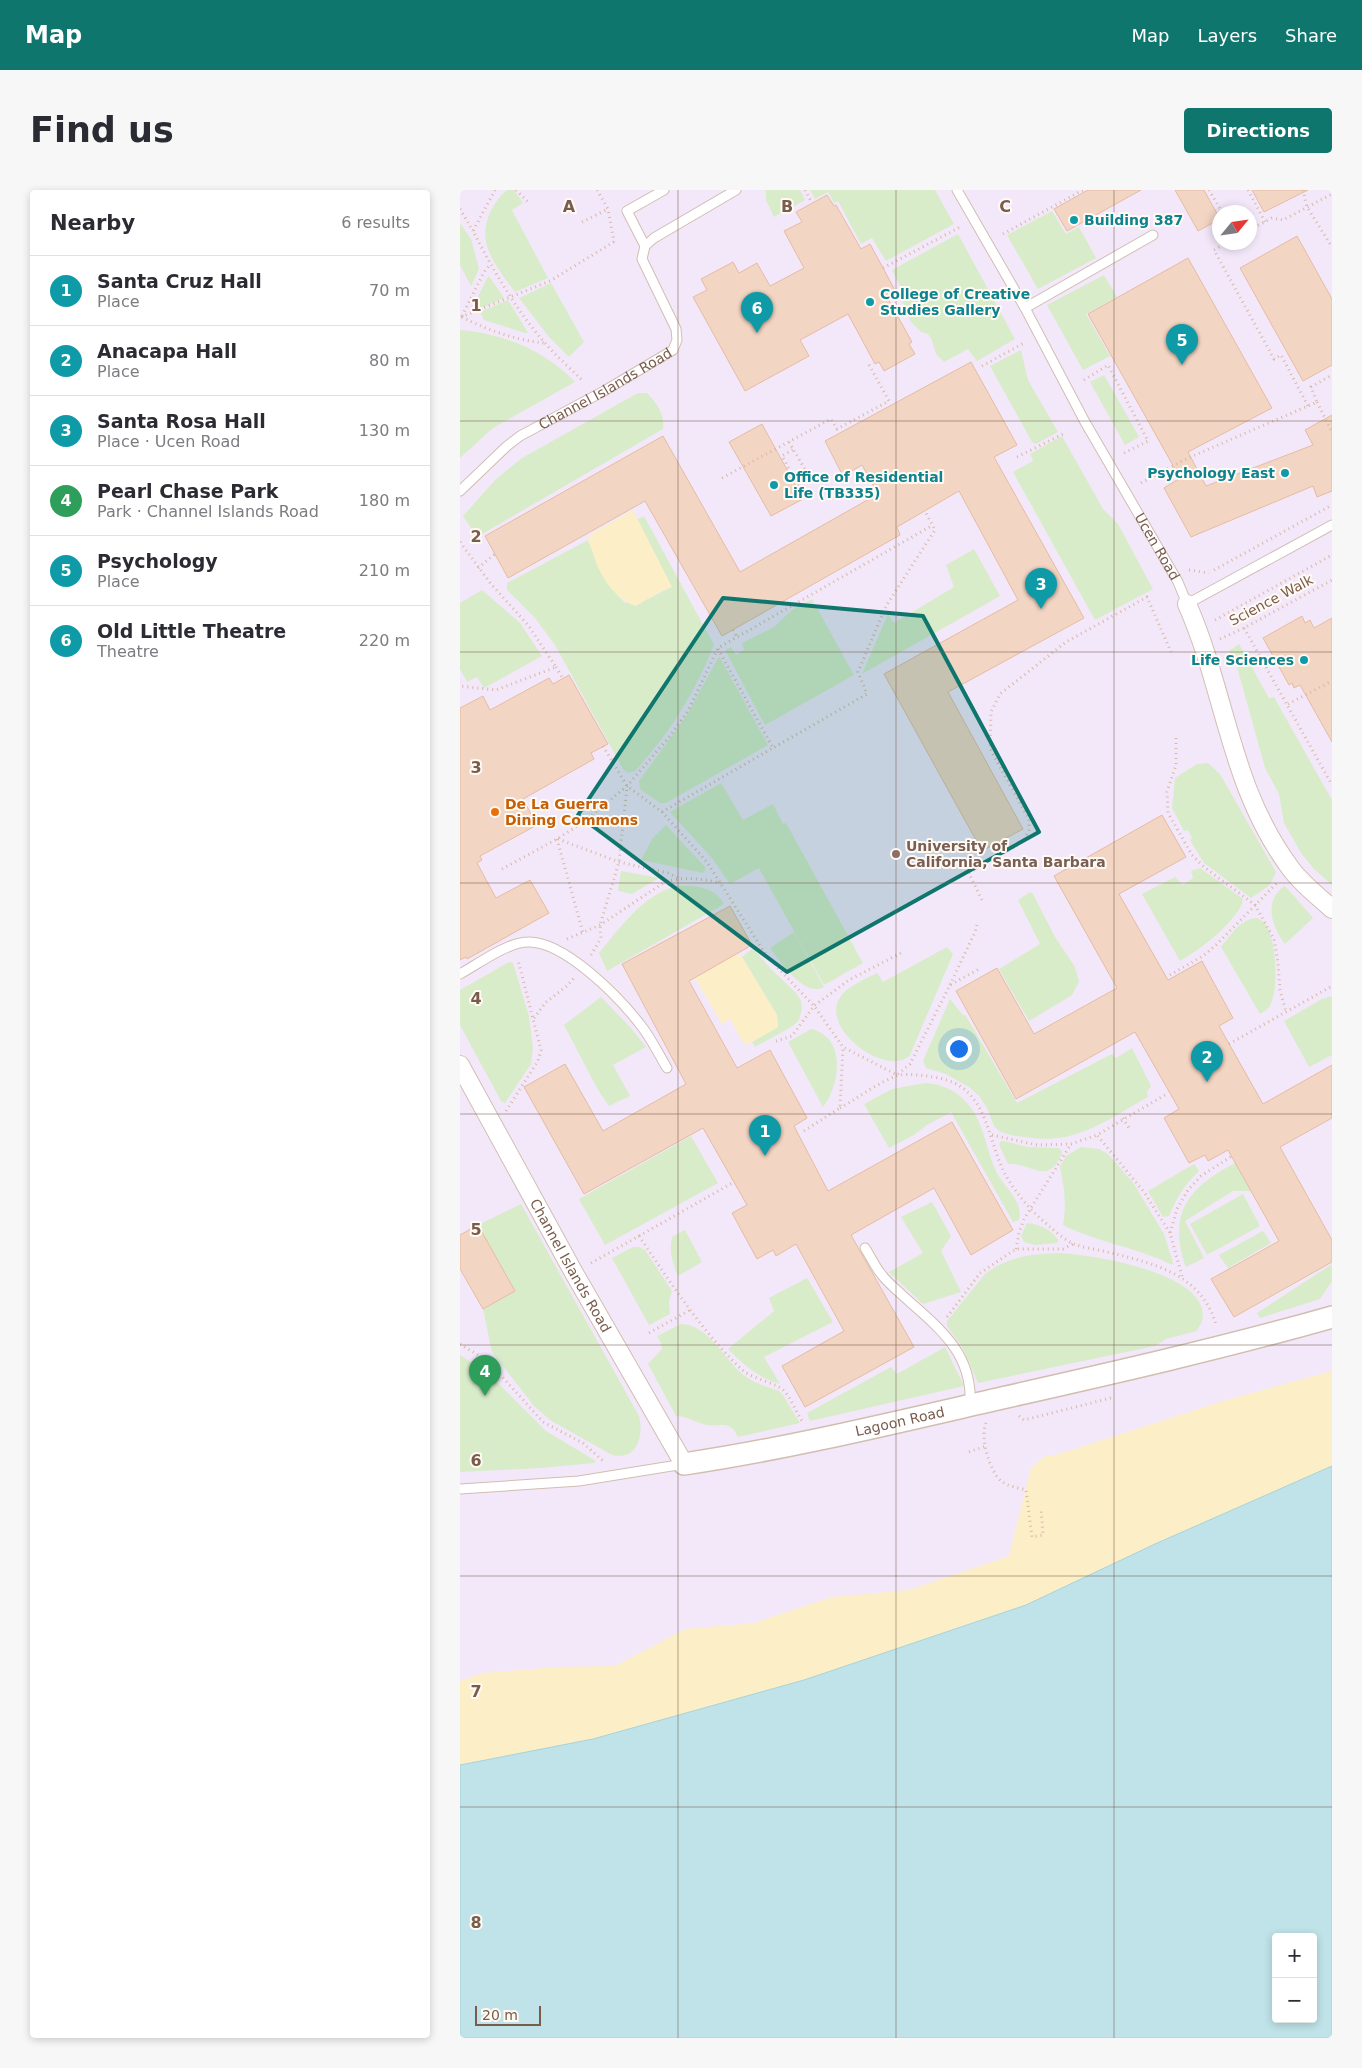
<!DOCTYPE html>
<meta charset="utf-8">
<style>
:root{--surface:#fff;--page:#f7f7f7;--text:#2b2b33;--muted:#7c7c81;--line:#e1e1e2;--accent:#0f766e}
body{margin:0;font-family:"DejaVu Sans",sans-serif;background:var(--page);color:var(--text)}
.controls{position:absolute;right:15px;bottom:15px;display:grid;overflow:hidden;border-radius:5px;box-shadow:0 2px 8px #0003}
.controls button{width:45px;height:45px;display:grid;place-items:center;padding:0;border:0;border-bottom:1px solid var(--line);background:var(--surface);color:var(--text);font:25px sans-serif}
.compass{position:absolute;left:752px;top:15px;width:45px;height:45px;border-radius:50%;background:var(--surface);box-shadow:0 2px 8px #0003;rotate:61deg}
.scale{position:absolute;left:15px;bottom:12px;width:66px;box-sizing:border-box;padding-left:5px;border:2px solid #7a5c4d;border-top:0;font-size:14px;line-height:18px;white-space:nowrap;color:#7a5c4d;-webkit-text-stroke:4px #fffaf3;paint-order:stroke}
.you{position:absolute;left:498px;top:858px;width:18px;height:18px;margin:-12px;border:4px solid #fff;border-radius:50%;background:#1a73e8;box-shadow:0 0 0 8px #1a73e833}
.badge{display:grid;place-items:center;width:32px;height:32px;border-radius:50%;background:var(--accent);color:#fff;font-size:16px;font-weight:700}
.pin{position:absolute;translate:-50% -41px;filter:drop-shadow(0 1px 2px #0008)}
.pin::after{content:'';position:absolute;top:26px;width:18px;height:15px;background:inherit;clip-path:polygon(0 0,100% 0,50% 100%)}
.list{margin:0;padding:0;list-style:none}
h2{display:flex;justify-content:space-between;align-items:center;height:65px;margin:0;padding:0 20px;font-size:21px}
h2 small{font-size:16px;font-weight:400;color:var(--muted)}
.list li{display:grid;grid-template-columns:32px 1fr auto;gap:15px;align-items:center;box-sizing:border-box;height:70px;padding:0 20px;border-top:1px solid var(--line)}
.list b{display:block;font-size:19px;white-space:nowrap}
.list p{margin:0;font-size:16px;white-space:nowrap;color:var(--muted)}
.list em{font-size:16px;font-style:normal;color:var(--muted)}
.map{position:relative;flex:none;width:872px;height:1848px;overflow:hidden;border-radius:5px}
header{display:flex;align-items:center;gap:30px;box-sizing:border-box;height:70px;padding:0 25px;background:var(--accent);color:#fff}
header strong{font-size:24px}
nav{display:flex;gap:28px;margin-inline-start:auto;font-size:18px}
.intro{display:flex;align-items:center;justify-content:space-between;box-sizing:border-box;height:120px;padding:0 30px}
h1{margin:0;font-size:35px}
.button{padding:12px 22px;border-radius:5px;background:var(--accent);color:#fff;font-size:18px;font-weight:700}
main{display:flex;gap:30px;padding:0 30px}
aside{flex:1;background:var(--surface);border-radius:5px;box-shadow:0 2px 8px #0003}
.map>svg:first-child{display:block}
.education{fill:#f3e8fa;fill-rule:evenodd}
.green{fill:#d8ecc9}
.sand{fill:#fcefc7}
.water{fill:#bfe3e8;stroke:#a5d3da;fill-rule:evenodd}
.building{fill:#f3d5c3;stroke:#e6bba3}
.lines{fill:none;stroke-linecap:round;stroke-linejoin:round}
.service-casing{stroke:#d1beb0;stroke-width:11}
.minor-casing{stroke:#d1beb0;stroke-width:20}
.tertiary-casing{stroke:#d1beb0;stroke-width:24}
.path{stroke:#d9b8a5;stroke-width:3;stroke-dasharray:1 4;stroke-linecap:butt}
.service{stroke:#fff;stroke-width:9}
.minor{stroke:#fff;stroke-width:18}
.tertiary{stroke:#fff;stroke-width:21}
.marked{fill:#0f766e;fill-opacity:0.2;stroke:#0f766e;stroke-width:4;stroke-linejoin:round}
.grid{fill:none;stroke:#7a5c4d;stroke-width:1;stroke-opacity:0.55}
.culture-dot{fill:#0f9aa8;stroke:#fffaf3;stroke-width:2}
.food-dot{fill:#e8710a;stroke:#fffaf3;stroke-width:2}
.education-dot{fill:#8d6e63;stroke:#fffaf3;stroke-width:2}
.labels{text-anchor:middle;stroke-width:4;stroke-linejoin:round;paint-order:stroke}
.culture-label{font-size:14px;font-weight:bold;fill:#0d838f;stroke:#fffaf3;text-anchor:start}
.street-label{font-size:14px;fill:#7a5c4d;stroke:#fffaf3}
.food-label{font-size:14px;font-weight:bold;fill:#c56008;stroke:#fffaf3;text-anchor:start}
.education-label{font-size:14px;font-weight:bold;fill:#785e54;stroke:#fffaf3;text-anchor:start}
.grid-label{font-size:16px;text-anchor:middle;font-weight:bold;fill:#7a5c4d;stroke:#fffaf3;stroke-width:4;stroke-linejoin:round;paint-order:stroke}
</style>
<header>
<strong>Map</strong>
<nav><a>Map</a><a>Layers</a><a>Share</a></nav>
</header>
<div class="intro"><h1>Find us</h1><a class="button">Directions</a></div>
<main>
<aside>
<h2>Nearby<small>6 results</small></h2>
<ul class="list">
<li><span class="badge" style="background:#0f9aa8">1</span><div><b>Santa Cruz Hall</b><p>Place</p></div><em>70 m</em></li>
<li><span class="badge" style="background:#0f9aa8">2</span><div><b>Anacapa Hall</b><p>Place</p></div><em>80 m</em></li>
<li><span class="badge" style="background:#0f9aa8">3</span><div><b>Santa Rosa Hall</b><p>Place · Ucen Road</p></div><em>130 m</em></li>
<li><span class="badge" style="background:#2e9e5b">4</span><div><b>Pearl Chase Park</b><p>Park · Channel Islands Road</p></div><em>180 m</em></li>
<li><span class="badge" style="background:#0f9aa8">5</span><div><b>Psychology</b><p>Place</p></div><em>210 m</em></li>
<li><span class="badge" style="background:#0f9aa8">6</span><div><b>Old Little Theatre</b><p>Theatre</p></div><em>220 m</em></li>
</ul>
</aside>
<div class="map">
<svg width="872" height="1848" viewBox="0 0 872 1848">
<rect width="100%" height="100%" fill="#fdf6ec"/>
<path class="education" d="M0,0H872V1276L0,1575ZM759,22H789V52H759Z"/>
<g class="green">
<path d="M47,0H54L63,13L52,20L88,88L55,102C45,89 34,75 28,59C20,39 31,13 47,0Z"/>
<path d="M306,0H340L345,10L314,27L306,10Z"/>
<path d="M350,0H475L494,34L426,71L412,48L401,54L378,11L374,13L368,2L355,9Z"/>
<path d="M592,21L606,44L619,37L636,68L578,99L547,45Z"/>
<path d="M0,33L11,49L19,79L11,96L0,75Z"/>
<path d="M498,44L555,149L517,171L508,159L484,172L476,164L472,150L468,144L461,142L451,132L441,108L442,101L432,80Z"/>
<path d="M644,85L657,107L626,124L650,166L623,180L587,115Z"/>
<path d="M29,86L44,108L17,120V109L27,88Z"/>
<path d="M91,93L124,152L109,167L89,147L59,108Z"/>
<path d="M48,110L68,143H65L24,130L20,122Z"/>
<path d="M0,140C42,143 86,161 115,192L33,238L0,268Z"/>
<path d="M561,160L568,190L598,242L576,254L572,252L530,176Z"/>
<path d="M644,185L679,247L665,255L630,192Z"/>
<path d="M178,203H187C197,213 205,225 203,239L17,347L3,326L36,289L62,268Z"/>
<path d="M602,246L643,319L658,334L693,399L635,430L553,282L573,271L570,264Z"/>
<path d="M184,326L254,455C233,506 212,540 175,581L168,583L163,579L95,455L75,428L47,400V393L128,350L151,398L165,413L190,408L211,397L176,330Z"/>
<path d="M514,359L540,406L402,484L428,424L434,433L494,397L486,375Z"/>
<path d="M22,400L60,433L82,466L24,498L17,487L7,492L0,479V413Z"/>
<path d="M352,409L394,485L305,535L265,460L271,457L276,465L284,460L282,453L314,437L332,420Z"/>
<path d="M779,454L809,508L814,507L872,610V695L854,679L841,663L824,633L819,604L805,578L776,473L769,461Z"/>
<path d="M259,466L308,555L206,613H200L180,599L179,591L227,525Z"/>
<path d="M748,573L760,584L816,682L810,695L791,708L744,673L730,650L732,648L728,640L724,641L712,618L715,588L737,574Z"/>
<path d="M261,593L283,630L313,614L323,634L326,633L403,773L364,795L299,678L270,694L251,667L210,622Z"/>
<path d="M206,635L245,677V681L243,683L181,670L192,649Z"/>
<path d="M740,678L783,709L782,714C771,736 741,759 720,771L682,704L715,687L723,695L733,688L731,681Z"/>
<path d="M161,681L199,688L172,704L158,701Z"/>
<path d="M218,696C236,695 255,697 264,714L147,781L139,763C160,738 184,703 218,696Z"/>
<path d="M824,696L827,698L853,728L825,754C812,737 803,712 824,696Z"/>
<path d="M570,702L573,704L595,747L615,777L619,792L612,805L569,831L539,779L580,754L558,710Z"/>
<path d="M797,728C801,730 804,732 806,735C816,750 820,802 809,817C807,820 803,822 800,824L761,757C770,746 781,728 797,728Z"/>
<path d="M334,742L364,797C344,808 320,771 310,758Z"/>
<path d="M487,757L493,764L450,865C427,889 357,837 381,806C389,795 406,789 417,783L423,792Z"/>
<path d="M293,758L310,778L336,803L341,811L342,819L339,830L333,836L295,857L292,852L318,837L317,825L282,767Z"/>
<path d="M49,772L53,773L69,826L73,858L71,874L45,913L41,911L0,835V800Z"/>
<path d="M872,806V865L849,877L824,831L862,809Z"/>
<path d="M141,807L170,837L186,857L153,875L170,906L149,916L138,900L104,835Z"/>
<path d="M490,809L502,824L506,826L557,913L652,864L656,868L672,858L691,896L687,902L688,907C646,930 616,956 565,947C556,946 547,945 539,941L534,936L527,918L519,906L509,897L486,884L466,878L463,871Z"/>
<path d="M351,839C387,847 380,895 363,917L328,852Z"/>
<path d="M465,893C482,894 495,900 506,912C524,930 526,961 537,983C545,998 564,1012 559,1030L553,1032L491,922L467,935L454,945L429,958L404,914L432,899Z"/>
<path d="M231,946L258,993L145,1055L119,1009Z"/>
<path d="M544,951L568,957L598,958L601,960L602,964C587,996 573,973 548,974L539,955L540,952Z"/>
<path d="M621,957L639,959L648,964L674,994L704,1044L713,1073L712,1075C677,1057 638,1053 603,1035C607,1015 604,997 600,977L606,966Z"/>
<path d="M777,972L793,1001H773L725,1031L744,1068L726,1077C707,1022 729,997 777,972Z"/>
<path d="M734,974L739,981C724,995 717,1007 709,1026L703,1027L688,1001Z"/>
<path d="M783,1004L800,1036L747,1065L730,1034Z"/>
<path d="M472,1012L491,1046L481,1061L501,1102L463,1114L429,1082L463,1063L441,1027Z"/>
<path d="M61,1014L179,1226C184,1246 177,1271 152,1265L90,1230L74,1216L32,1162L23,1119L54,1101L18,1035Z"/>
<path d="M567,1033C579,1034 592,1040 598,1050L597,1053L575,1055L564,1052L561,1046Z"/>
<path d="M225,1040L242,1072L218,1086C212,1072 209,1062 212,1047Z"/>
<path d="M803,1041L811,1053L768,1078L759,1065Z"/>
<path d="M173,1057H179L185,1060L212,1101L209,1111L210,1124L189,1135L152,1068Z"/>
<path d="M601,1063C632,1065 753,1083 742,1131C741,1134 738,1138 737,1141L706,1149L695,1156L518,1193L502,1157L487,1136V1131L525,1084C548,1066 573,1064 601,1063Z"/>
<path d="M872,1074V1091L860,1109L800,1128L797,1123Z"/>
<path d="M347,1088L373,1132L304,1167L320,1194C298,1188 284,1175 268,1159L314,1121L309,1108Z"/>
<path d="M221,1134C245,1133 264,1167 280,1182C292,1193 305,1196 319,1201L323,1205L340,1233L278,1247C269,1229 262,1237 247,1235C236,1233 231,1227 216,1226L188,1174L202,1159L201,1153L197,1146Z"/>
<path d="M485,1157L504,1196L350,1231L347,1223L431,1177L437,1184Z"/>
<path d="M0,1165L29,1184L86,1241L136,1271L134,1273L81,1278L0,1282Z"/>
</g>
<g class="sand">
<path d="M173,320L212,397L201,401L176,416C159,411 145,393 138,377C134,368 132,359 128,350L131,344Z"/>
<path d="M276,764L282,767L317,825L318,837L292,852L284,854L270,829L262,834L235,788Z"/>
<path d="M872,1181V1276L695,1354L566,1415L344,1490L133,1549L0,1575V1491L23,1483L96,1477L155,1476L225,1439L294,1433L372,1407L449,1400L549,1366L571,1278L585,1266L599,1264L766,1210Z"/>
</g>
<path class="water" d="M872,1276V1848H0V1575L133,1549L344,1490L566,1415L695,1354ZM816,1747H853V1829H816Z"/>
<g class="building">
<path d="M628,0H681L607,41L594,19Z"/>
<path d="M715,0H744L760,29L738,41Z"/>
<path d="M792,0H848L804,22Z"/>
<path d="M367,5L374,16L376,15L401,59L410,54L436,102L427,107L452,152L449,154L455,164L424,181L419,172L415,174L388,124L340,150L349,166L285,201L233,107L247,100L241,89L273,72L279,83L297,73L310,96L344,78L324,41L342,32L336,22Z"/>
<path d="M837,46L872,109V175L843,191L780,78Z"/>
<path d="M728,68L812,218L728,262L746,296L853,255L845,240L872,225V301L857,307L853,296L731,347L704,298L720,288L628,124Z"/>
<path d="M511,172L557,255L534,267L624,428L488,502L563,639L522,661L424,484L558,410L499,301L437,337L440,345L262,446L185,311L48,388L25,346L203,246L280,382L418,304L402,275L383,286L365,251Z"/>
<path d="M302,234L343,309L311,326L269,252Z"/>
<path d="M842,426L845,433L850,430L854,438L872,428V552L840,495L834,498L832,493L829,495L803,448Z"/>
<path d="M109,485L148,554L131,563L134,569L63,609L77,635L20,666L22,670L17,673L36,708L70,690L89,723L7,769L6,767L0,770V518L23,506L30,520L89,488L93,494Z"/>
<path d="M702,625L726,667L659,704L708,790L742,771L773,828L759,836L803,914L872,875V928L820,957L872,1050V1072L774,1127L751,1089L819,1051L768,960L748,971L745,965L729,973L704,928L719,919L675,842L556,909L496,801L537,778L574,844L657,798L594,686Z"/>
<path d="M270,716L292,755L229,791L277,878L310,860L347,928L334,936L368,1001L492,932L553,1040L511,1065L474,998L391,1045L454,1157L345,1217L322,1176L384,1141L336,1054L316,1066L313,1060L297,1069L272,1023L287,1015L243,938L124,1004L64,897L105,874L143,941L226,894L162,774Z"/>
<path d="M18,1035L55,1101L23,1119L0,1079V1045Z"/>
</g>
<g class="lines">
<g class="service-casing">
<g id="service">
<path id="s1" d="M497,0L565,118L625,232L718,392L727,414L872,335"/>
<path d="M185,56L167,21L204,0"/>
<path d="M565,118L693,45"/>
<path id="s2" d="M0,301L47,256L60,246L144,201L213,160L217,150L216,139L182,69L185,56L194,48L276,0"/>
<path d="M0,784C18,774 48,752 68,752C104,751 158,806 179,833C190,846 198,863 207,878"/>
<path d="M405,1058C411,1067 415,1077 422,1085C427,1092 435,1098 441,1104C476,1136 513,1161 510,1214"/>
<path d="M0,1299L119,1291L224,1274"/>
</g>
</g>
<g class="minor-casing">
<g id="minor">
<path d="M727,414C766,502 770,598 831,679C842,694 858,706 872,719"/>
<path id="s3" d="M0,875L114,1083L224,1274"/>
</g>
</g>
<g class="tertiary-casing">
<g id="tertiary">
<path id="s4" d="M224,1274C331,1258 437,1232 542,1208C653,1183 763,1158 872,1127"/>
</g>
</g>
<g class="path">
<path d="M35,0L13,41C33,80 56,120 85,153C97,167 111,179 123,191"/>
<path d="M56,0L69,13"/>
<path d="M137,0L148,19L154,52"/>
<path d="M345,0L352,13"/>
<path d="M749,0L762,22"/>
<path d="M788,0L805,32"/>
<path d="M843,0L847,17L872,57"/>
<path d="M0,19L13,41"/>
<path d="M122,32L148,19"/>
<path d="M789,40L812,28L823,30L872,4"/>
<path d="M543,44L623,0"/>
<path d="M768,52L754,60L814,169L821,165L848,216"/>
<path d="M423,78L502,36"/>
<path d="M2,126L24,82L30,75"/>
<path d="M1,127L90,91L157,50"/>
<path d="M2,127C27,140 56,150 84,153"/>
<path d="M522,176L564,153"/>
<path d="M624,190L648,175L688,251L664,263"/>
<path d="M857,212L872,242"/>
<path d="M329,252L350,288L338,295L322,266L334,259"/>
<path d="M557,267L605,243"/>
<path d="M262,288L371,229L377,239L429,211L408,173"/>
<path d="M681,293L726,269L857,212L851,197L872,185"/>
<path d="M0,352L31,394L68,435L96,477L36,500L0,496"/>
<path d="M18,378L35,364"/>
<path d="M729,380L749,383"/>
<path d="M754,380L872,315"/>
<path d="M755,430L872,365"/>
<path d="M784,438L872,595"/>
<path d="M273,440L277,447"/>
<path d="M760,449L784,438L872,390"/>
<path d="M258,459L313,558L407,504L398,482L426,416L475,340L465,321"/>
<path d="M96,477L103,489"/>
<path d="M828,514L872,491"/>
<path d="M716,548V575L707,602L708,623L732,665L744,677L795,715L814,749L818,773L820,800L826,822"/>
<path d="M143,556L167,596L202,622L247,672L306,765L354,816L383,857L437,885L450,874L490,795L521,778"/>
<path d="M202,622L313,558"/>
<path d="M97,649L123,743"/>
<path d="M98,649L159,672L208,683L218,688"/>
<path d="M42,679L97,649L125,631L167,596L210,546L228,521L258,458L473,335"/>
<path d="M522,710L509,683L563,652L569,640V629L530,559L531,522L540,504L606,452L687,407L711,462"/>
<path d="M107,749L140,735L205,692C225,686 242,689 261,693"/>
<path d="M131,765L141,748L140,735L159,672L167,597"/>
<path d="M710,785L743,766L756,755L817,693"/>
<path d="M490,795L515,742L517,735"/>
<path d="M74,828L86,812L107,796L114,788"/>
<path d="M316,851L332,846L354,816L389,790L441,763"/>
<path d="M769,854L872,796"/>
<path d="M705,905L637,945L684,1002L710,1043"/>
<path d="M380,918C398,908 416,894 436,886C445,882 482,887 492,892C528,907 529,954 545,984C556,1004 572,1022 589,1036C596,1042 605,1050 614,1054C623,1058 636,1059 647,1062C693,1073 742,1084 756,1135"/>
<path d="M46,921L78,871L81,860L58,770"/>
<path d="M663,928L669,938"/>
<path d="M344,941L380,918L383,857"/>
<path d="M532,945L577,955L611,954L637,945"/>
<path d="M179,1046L274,992"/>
<path d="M556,1059L559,1043L564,1029L611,954"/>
<path d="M131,1073L179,1046C210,1092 241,1140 281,1179C293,1190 317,1192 325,1202C332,1210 336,1222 342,1231"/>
<path d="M722,1086L710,1043L717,1019L728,1000L741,986L772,966"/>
<path d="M487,1127L520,1083L556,1059H603L613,1054"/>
<path d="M189,1143L230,1120"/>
<path d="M0,1154L28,1171L83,1232L123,1253L143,1271"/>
<path d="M559,1226L564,1230L651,1208"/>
<path d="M526,1233C520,1248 529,1280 541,1291C547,1296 559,1298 566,1300L572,1347L583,1345L581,1319"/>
<path d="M509,1262L526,1256"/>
</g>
<use href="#service" class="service"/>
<use href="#minor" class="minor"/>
<use href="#tertiary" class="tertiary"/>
</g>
<path class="marked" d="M263,408L463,426L579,642L327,782L118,625Z"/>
<path class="grid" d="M218,0V1848M436,0V1848M654,0V1848M0,231H872M0,462H872M0,693H872M0,924H872M0,1155H872M0,1386H872M0,1617H872"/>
<g class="culture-dot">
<circle cx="614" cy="30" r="5"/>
<circle cx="410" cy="112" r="5"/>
<circle cx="825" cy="283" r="5"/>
<circle cx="314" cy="295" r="5"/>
<circle cx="844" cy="470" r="5"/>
</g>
<circle class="food-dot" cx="35" cy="622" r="5"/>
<circle class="education-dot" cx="436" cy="664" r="5"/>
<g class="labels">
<g class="culture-label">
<text x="624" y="35">Building 387</text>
<text x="420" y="109">College of Creative<tspan x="420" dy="16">Studies Gallery</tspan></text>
<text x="815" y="288" text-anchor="end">Psychology East</text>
<text x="324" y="292">Office of Residential<tspan x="324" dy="16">Life (TB335)</tspan></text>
<text x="834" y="475" text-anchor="end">Life Sciences</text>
</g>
<g class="street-label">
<text dy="5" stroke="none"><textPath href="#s2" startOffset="179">Channel Islands Road</textPath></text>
<text dy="5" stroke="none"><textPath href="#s1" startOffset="409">Ucen Road</textPath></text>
<text transform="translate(811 410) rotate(-28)" y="5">Science Walk</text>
<text dy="5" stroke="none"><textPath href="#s3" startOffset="229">Channel Islands Road</textPath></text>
<text dy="5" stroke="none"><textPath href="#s4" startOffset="220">Lagoon Road</textPath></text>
</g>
<g class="food-label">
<text x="45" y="619">De La Guerra<tspan x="45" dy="16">Dining Commons</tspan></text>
</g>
<g class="education-label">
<text x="446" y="661">University of<tspan x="446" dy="16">California, Santa Barbara</tspan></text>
</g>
</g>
<g class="grid-label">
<text x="109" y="22">A</text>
<text x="327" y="22">B</text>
<text x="545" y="22">C</text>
<text x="16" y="121">1</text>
<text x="16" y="352">2</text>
<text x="16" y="583">3</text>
<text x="16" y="814">4</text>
<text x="16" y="1045">5</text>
<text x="16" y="1276">6</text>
<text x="16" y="1507">7</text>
<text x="16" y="1738">8</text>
</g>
</svg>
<div class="controls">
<button>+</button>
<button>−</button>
</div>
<svg class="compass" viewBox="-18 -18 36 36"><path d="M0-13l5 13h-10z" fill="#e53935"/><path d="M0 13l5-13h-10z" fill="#7c7c81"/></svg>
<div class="scale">20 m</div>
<div class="you"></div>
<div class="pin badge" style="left:305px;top:966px;background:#0f9aa8">1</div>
<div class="pin badge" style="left:747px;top:892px;background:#0f9aa8">2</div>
<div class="pin badge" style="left:581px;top:419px;background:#0f9aa8">3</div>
<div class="pin badge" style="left:25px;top:1206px;background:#2e9e5b">4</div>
<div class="pin badge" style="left:722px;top:175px;background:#0f9aa8">5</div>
<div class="pin badge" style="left:297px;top:143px;background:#0f9aa8">6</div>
</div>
</main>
